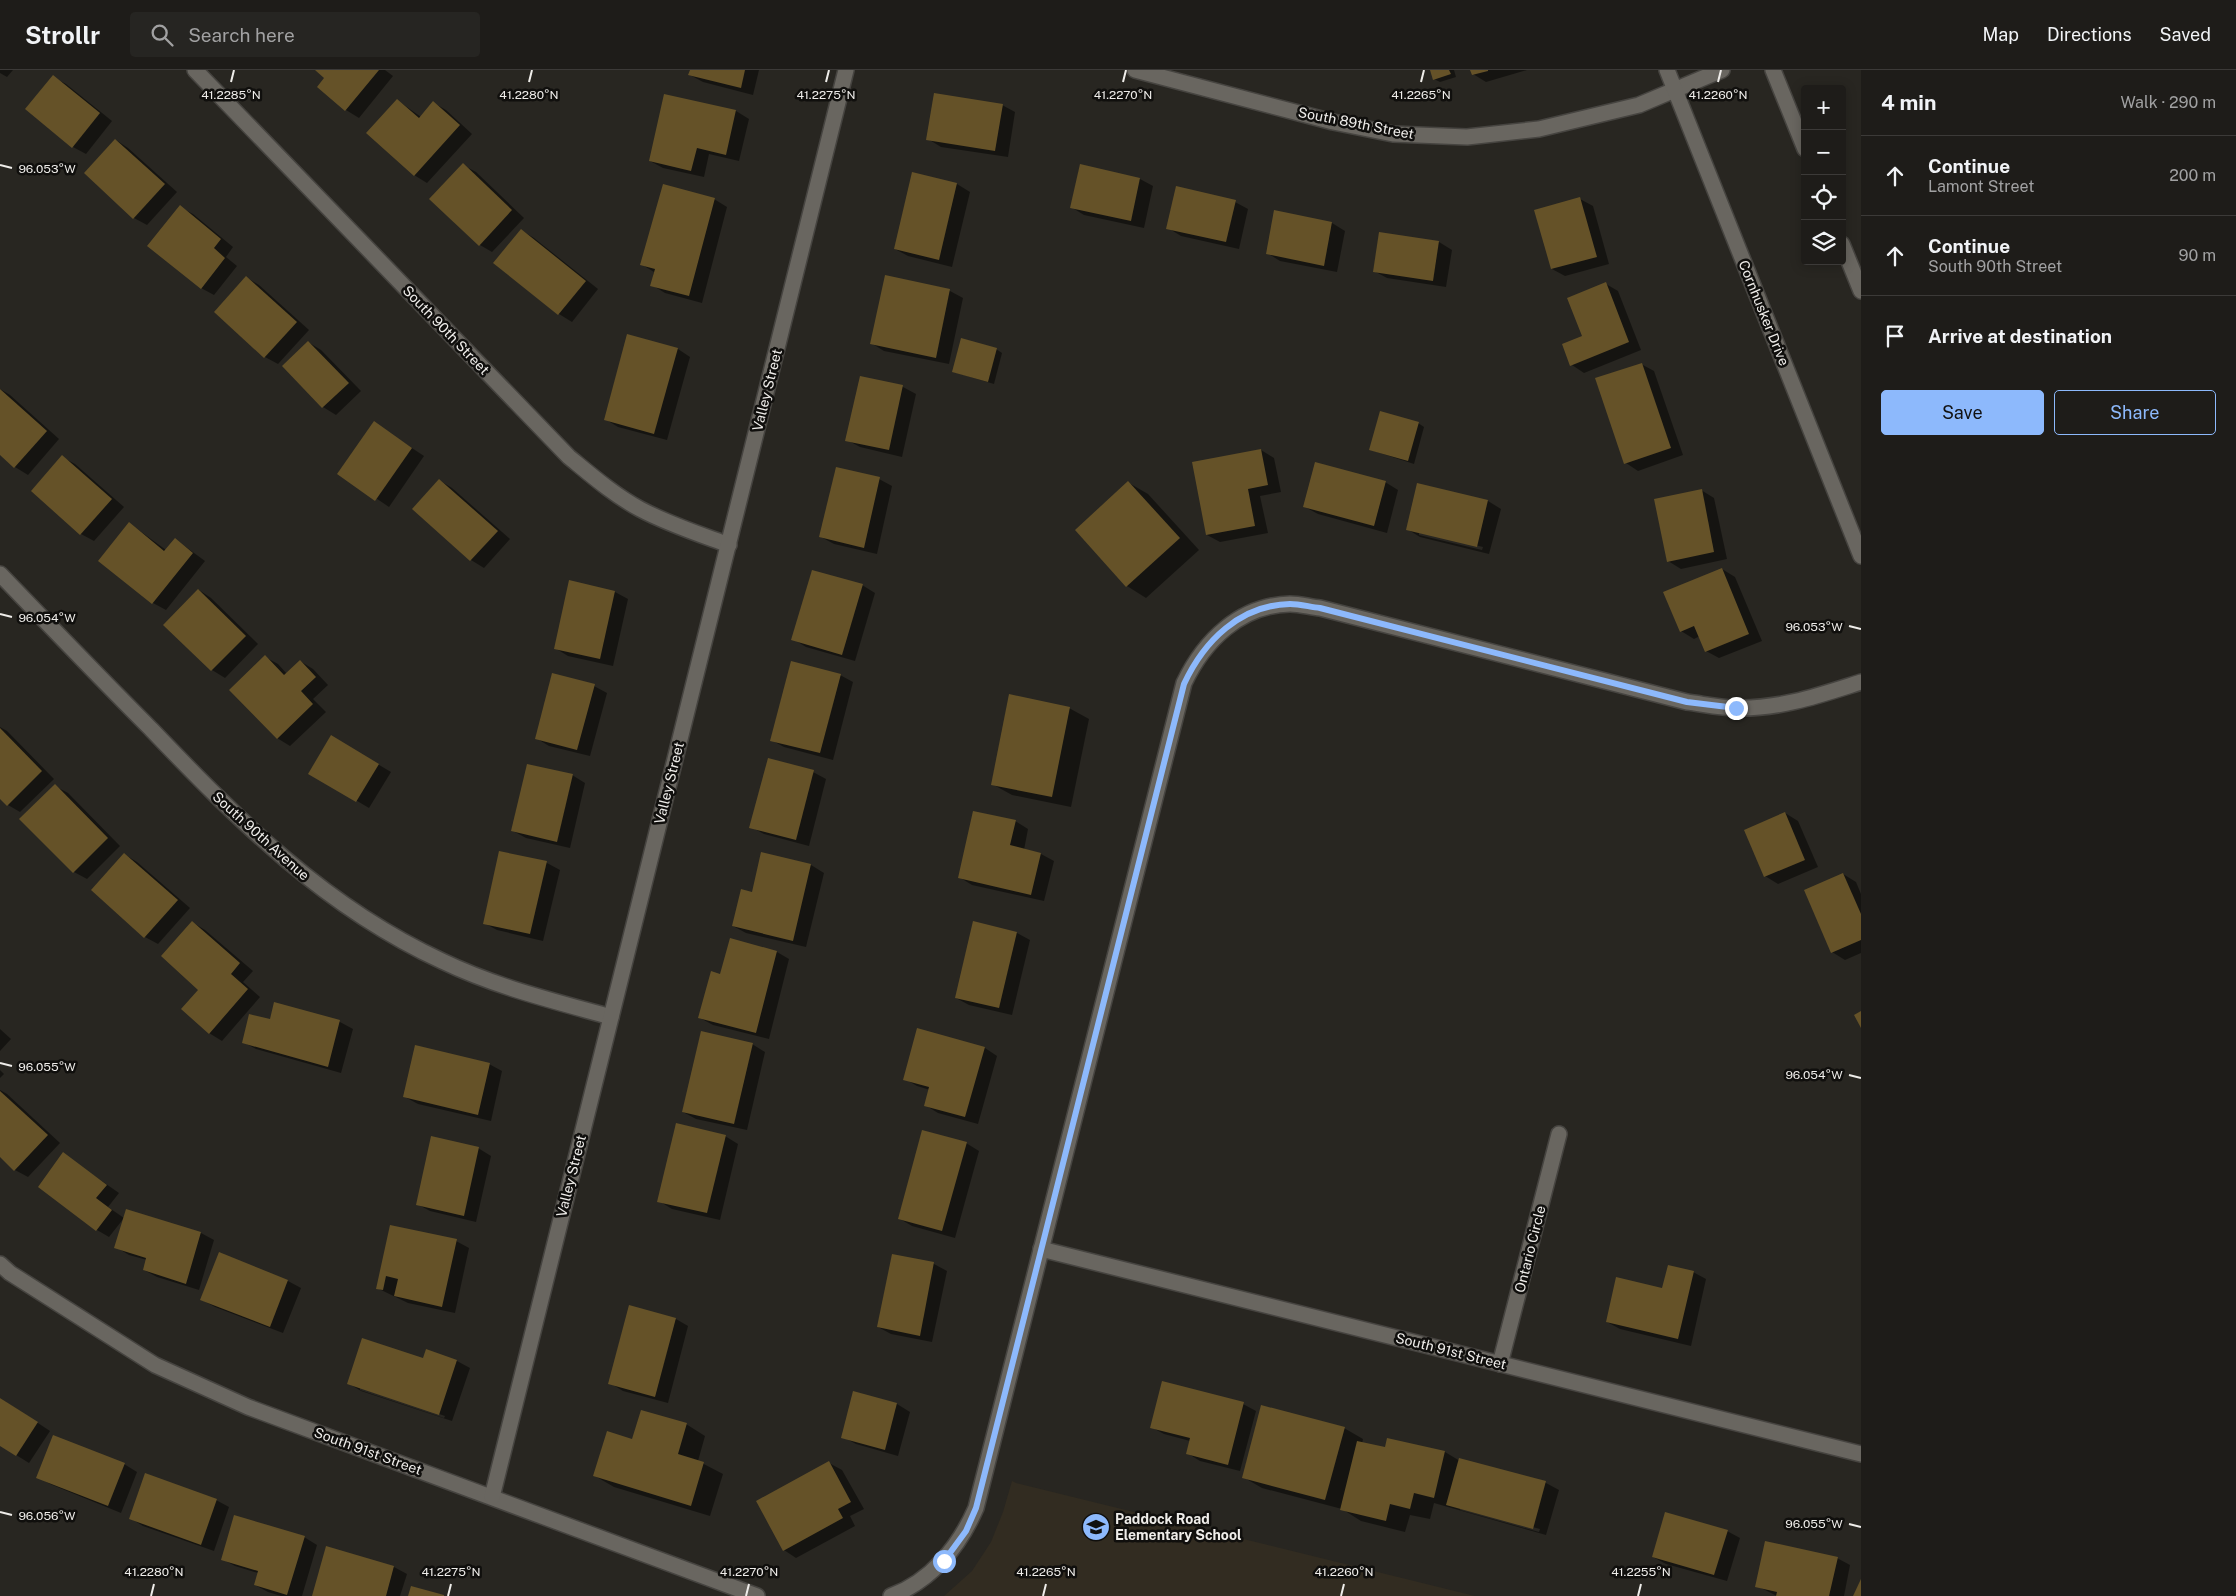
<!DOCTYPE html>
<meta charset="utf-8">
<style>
:root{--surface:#1e1c19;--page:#262522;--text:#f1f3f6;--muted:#a1a1a2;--line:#3c3a38;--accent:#8db9fc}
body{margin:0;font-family:"Public Sans",sans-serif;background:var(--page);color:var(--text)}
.controls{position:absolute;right:15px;top:15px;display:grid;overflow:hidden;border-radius:5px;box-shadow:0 2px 12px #0003}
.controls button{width:45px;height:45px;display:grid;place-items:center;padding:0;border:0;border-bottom:1px solid var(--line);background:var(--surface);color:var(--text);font:25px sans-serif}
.stop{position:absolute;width:15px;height:15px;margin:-11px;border:4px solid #8db9fc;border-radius:50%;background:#fff}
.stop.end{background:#8db9fc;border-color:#fff;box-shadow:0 1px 5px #0008}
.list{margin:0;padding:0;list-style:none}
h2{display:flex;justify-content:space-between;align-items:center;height:65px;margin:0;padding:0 20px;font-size:21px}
h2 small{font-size:16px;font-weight:400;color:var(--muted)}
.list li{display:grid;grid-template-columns:32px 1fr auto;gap:15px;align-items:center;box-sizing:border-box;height:80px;padding:0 20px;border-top:1px solid var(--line)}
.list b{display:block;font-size:19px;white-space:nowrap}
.list p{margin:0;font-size:16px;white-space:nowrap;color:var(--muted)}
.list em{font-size:16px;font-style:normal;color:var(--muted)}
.actions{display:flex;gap:10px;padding:15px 20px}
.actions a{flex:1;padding:11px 0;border:1px solid var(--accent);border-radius:5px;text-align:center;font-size:18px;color:var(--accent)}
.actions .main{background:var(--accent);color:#111}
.icon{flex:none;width:28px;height:28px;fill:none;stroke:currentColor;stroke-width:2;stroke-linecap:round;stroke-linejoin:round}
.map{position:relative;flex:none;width:1861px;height:1526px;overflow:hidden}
header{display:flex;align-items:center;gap:30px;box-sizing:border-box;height:70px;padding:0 25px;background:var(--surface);border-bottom:1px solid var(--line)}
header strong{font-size:24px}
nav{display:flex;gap:28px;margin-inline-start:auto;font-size:18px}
.search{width:350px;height:45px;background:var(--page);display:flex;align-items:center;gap:12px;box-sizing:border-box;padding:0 18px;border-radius:5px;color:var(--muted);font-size:19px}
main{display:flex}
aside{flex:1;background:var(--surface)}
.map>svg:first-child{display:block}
.built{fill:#322c21}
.shadow{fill:#0007;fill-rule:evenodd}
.building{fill:#655228}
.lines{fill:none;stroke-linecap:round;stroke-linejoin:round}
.minor-casing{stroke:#464440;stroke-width:18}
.minor{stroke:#696660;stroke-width:15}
.route{stroke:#8db9fc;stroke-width:6}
.ticks{fill:none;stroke:#efedea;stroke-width:2}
.labels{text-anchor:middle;stroke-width:5;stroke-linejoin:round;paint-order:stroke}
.street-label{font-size:14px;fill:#efedea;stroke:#100f0d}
.poi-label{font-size:14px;font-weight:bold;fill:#efedea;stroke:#100f0d;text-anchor:start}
.ticks-label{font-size:12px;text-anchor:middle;fill:#efedea;stroke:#100f0d;stroke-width:5;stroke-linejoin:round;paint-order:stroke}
</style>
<header>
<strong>Strollr</strong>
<div class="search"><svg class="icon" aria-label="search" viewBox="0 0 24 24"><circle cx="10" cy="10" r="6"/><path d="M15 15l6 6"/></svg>Search here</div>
<nav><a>Map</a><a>Directions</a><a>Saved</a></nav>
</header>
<main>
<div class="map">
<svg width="1861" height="1526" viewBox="0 0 1861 1526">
<rect width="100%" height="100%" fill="#282621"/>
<path class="built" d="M1012,1411L1016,1413L1475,1526H944L972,1501L991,1472L1003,1442Z"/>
<g class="shadow">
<path d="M0,0H13L7,7L0,3Z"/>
<path d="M317,0H385L393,6L359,48L346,40L318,17L326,8Z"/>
<path d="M691,0H759L753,25L703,12L690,5Z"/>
<path d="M1431,0H1454L1456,7L1440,12L1434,9Z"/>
<path d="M1472,0H1527L1486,12L1473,4Z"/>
<path d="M53,7L66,14L112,51L86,84L73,77Z"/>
<path d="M665,26L736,41L749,49L739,91L709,84L704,107L663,98L650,91Z"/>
<path d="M397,30L421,47L434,33L446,40L472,64L427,113L414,105Z"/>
<path d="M1002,35L1015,42L1008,87L941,77L928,69Z"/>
<path d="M116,70L128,78L177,122L147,155L134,148L85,103Z"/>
<path d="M463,95L476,102L524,148L492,182L480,175Z"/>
<path d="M1080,96L1140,109L1153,116L1144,158L1084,145L1071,137Z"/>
<path d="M957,114L970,122L952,197L908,186L895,179Z"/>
<path d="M714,129L727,137L702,233L665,223L652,215L654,202L641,194Z"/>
<path d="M1580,129L1593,136L1609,194L1565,206L1552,199Z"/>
<path d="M1235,132L1248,139L1239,179L1181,166L1168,158Z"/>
<path d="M180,137L193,144L233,177L226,187L237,196L214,225L201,218Z"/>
<path d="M1332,153L1345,161L1337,202L1280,191L1267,183Z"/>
<path d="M521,160L534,168L598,219L572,252L559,244L495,193Z"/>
<path d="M1380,163L1439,172L1452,180L1446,217L1387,208L1374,201Z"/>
<path d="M246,207L259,215L309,260L278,294L265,287Z"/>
<path d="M886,207L950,221L963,228L949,294L884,281L871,273Z"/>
<path d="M1606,214L1618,221L1641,280L1584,303L1572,295Z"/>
<path d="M628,266L678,279L690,287L667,370L618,357L605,349Z"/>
<path d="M308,272L321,280L361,321L336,345L323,337L284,296Z"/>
<path d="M996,279L1002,283L994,314L954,302Z"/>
<path d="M1641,294L1654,301L1683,385L1638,401L1626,393Z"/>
<path d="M861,307L903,317L916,324L902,387L860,377L847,370Z"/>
<path d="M0,319L10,325L59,369L28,405L15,397L0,384Z"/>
<path d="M374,353L424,386L389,437L339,403Z"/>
<path d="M1418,353L1424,357L1414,394L1371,380Z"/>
<path d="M1261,380L1274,388L1281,422L1260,426L1268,463L1220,472L1207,465Z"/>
<path d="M62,387L75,394L124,437L94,471L81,464L32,421Z"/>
<path d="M879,409L892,416L877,484L834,474L821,467Z"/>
<path d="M439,410L452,418L510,469L484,498L471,490L414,438Z"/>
<path d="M1385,412L1398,420L1387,463L1318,444L1305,437Z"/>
<path d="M1129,413L1148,424L1199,480L1146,528L1127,516L1076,460Z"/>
<path d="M1418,414L1488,431L1501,439L1489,484L1420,467L1407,459ZM1419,462L1483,477L1482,480L1419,465Z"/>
<path d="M1701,420L1714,428L1727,489L1681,499L1668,491Z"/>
<path d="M129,453L166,480L175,469L205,491L166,540L153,533L99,491Z"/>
<path d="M1722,499L1735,507L1762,571L1719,588L1706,581L1700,566L1694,569L1681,561Z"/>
<path d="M862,515L875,523L855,591L806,577L793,569Z"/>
<path d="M199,520L211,528L258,574L225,608L212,600L165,555Z"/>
<path d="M615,522L628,529L613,596L568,586L555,578Z"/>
<path d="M265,587L278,594L287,604L300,591L313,599L328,615L313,629L326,642L290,676L277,668Z"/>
<path d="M840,605L853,612L833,690L784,677L771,670Z"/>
<path d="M594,616L607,623L590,686L549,676L536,668Z"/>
<path d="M1069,638L1089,649L1071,737L1012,725L992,714Z"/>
<path d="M0,657L7,661L54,709L20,742L8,735L0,727Z"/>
<path d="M332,667L391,702L369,738L310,703Z"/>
<path d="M813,702L826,709L809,776L764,764L751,757Z"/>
<path d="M572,705L585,713L570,778L526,768L513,761Z"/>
<path d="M55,716L68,723L120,776L87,809L74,802L21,749Z"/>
<path d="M1785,743L1798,751L1818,797L1778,814L1765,806Z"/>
<path d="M1015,751L1028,759L1024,780L1041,784L1054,791L1044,831L972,815L959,807Z"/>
<path d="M500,782L547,793L560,800L543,871L497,860L484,853Z"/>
<path d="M124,784L137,792L190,838L158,874L145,867Z"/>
<path d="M811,795L824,803L806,877L746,863L733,856L753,824Z"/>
<path d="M1843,804L1856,812L1861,824V883L1845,890L1832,882Z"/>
<path d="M192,852L205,860L253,901L243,912L260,927L222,971L209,963L200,919Z"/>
<path d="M974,853L1017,863L1030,870L1012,945L969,935L956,928Z"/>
<path d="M777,882L789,889L769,969L713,955L700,948L721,905Z"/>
<path d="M275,934L340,952L353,959L341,1003L256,979L243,972L271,951Z"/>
<path d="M0,959L11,969L0,981Z"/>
<path d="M752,974L765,982L747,1060L696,1049L683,1042Z"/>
<path d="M985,978L997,986L978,1054L938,1043L925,1035L930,1020L917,1016L905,1009Z"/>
<path d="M489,994L502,1001L491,1051L418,1034L405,1027Z"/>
<path d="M0,1000L4,1004L0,1008Z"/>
<path d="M0,1020L7,1024L60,1073L28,1107L15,1100L0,1086Z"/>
<path d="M725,1066L738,1074L720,1150L672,1139L659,1131Z"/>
<path d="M966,1073L979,1081L955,1168L912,1156L900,1149Z"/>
<path d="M478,1078L491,1086L476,1152L430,1141L417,1134Z"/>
<path d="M63,1084L119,1123L108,1137L124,1148L109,1167L97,1160Z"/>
<path d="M127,1140L201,1163L214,1170L199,1220L157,1207L144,1200L147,1190L129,1185L116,1177Z"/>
<path d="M391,1156L456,1171L469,1178L455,1243L408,1233L377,1218Z"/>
<path d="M220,1184L288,1211L301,1218L283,1263L215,1237L202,1230Z"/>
<path d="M893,1186L934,1194L947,1201L932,1272L891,1264L878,1257Z"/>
<path d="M1693,1202L1706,1209L1691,1276L1620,1259L1607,1252Z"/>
<path d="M676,1249L688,1256L668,1333L623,1321L610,1313Z"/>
<path d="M426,1280L457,1291L470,1298L452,1351L361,1321L348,1313L424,1290ZM360,1317L445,1346L444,1348L360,1320Z"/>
<path d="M854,1323L897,1334L910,1342L898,1386L856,1374L843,1367Z"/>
<path d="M0,1328L50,1361L29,1393L0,1375Z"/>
<path d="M1243,1334L1256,1341L1240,1401L1200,1391L1187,1383L1190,1371L1164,1364L1151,1357Z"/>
<path d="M686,1354L705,1366L698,1391L723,1404L710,1446L614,1417L595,1406L633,1370Z"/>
<path d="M1344,1358L1363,1369L1362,1374L1386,1379L1445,1382L1460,1391V1390L1546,1413L1559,1420L1546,1465L1434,1433L1430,1449L1410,1445L1405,1462L1361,1451L1342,1439L1262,1418L1243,1407ZM1460,1438L1540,1459L1539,1462L1460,1440Z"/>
<path d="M829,1393L842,1400L864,1439L850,1446L855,1456L796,1488L784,1480Z"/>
<path d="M124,1394L137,1402L121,1443L50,1414L38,1407Z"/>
<path d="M216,1430L229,1437L214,1481L143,1456L130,1448Z"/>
<path d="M1727,1461L1740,1468L1727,1511L1666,1494L1653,1487Z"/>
<path d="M304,1467L317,1475L302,1526H281L268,1522L255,1515L258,1503L235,1496L222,1489Z"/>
<path d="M1837,1488L1850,1495L1844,1526H1777L1757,1516Z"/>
<path d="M394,1497L407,1504L400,1526H313Z"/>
</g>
<g class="building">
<path d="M315,0H379L345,41L317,17L324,8Z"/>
<path d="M690,0H745L741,18L688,5Z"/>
<path d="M1430,0H1449L1451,4L1433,10Z"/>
<path d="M1470,0H1488V1L1472,5Z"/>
<path d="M53,5L100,43L72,78L25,39Z"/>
<path d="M934,23L1003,34L995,81L926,70Z"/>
<path d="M664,24L736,40L726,85L697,78L691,101L649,91Z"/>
<path d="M397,29L419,48L433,31L460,55L414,106L366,63Z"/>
<path d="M115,69L165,114L133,149L84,103Z"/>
<path d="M463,93L512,140L479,176L429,129Z"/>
<path d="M1080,94L1140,108L1131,151L1070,138Z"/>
<path d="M912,102L957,113L939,190L894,179Z"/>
<path d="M663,114L715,128L689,226L650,216L655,199L640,195Z"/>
<path d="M1176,116L1236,130L1226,172L1166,159Z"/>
<path d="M1580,127L1597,187L1551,199L1534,140Z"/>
<path d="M180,135L221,169L214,178L225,188L201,219L147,176Z"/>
<path d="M1274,140L1332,152L1324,196L1266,184Z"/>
<path d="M521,159L586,211L558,245L493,193Z"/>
<path d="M1379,162L1439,171L1433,211L1373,202Z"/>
<path d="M885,205L950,219L936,288L870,274Z"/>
<path d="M246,206L297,252L264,288L214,242Z"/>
<path d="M1606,212L1629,272L1570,296L1562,274L1582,266L1567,228Z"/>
<path d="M627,264L678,278L654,364L604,350Z"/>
<path d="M961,268L997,278L988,312L952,302Z"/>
<path d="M308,271L349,313L322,338L282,296Z"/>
<path d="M1642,293L1671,378L1624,394L1595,308Z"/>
<path d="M860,306L903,315L889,380L845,371Z"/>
<path d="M0,319L47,361L14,398L0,385Z"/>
<path d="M1380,341L1419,352L1408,391L1369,380Z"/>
<path d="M374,351L412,378L375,431L337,404Z"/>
<path d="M1261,379L1268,415L1248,419L1255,456L1206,465L1192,392Z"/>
<path d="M62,385L112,429L80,465L31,421Z"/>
<path d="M1315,392L1386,411L1374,456L1303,437Z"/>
<path d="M836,397L880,407L864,478L819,467Z"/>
<path d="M439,409L498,461L470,491L412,439Z"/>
<path d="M1128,411L1180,468L1126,517L1075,460Z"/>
<path d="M1417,413L1488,430L1477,477L1406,460Z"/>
<path d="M1702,419L1714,482L1667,492L1654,429Z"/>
<path d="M129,452L164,481L175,468L193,483L152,534L98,491Z"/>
<path d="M1722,498L1749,564L1705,582L1694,556L1680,562L1663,522Z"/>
<path d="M812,500L863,514L842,585L791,570Z"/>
<path d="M569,510L615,521L600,589L554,579Z"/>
<path d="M198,519L246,566L211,601L163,555Z"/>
<path d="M265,585L284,605L300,590L316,607L301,621L313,634L277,669L229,620Z"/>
<path d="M791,591L841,604L820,683L770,671Z"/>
<path d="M552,603L595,614L577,680L535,669Z"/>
<path d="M1009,624L1070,637L1052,727L991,715Z"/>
<path d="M0,658L42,701L7,736L0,729Z"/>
<path d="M331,665L379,694L356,732L308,704Z"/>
<path d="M768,688L814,700L796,770L749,758Z"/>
<path d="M527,694L573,704L557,772L511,761Z"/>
<path d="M55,714L108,768L73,803L19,749Z"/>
<path d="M973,741L1016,750L1010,775L1041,783L1031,825L958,808Z"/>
<path d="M1785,742L1805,790L1764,807L1744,760Z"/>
<path d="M499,781L547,791L530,864L483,854Z"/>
<path d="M761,782L811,794L793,871L732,856L741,819L752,822Z"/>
<path d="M124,783L178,830L144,868L91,820Z"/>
<path d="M1843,803L1861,844V870L1831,883L1804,820Z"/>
<path d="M192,851L240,893L231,904L248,919L209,964L181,939L198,920L161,886Z"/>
<path d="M973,851L1017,862L999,938L955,928Z"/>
<path d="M730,868L777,881L756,963L698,948L711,901L720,904Z"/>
<path d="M274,932L340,950L328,997L242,973L249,944L270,949Z"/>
<path d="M1861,941V958L1854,945Z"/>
<path d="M917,958L985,977L965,1047L924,1036L929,1017L903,1010Z"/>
<path d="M701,961L753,973L734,1054L682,1042Z"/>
<path d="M415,975L490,993L478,1045L403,1027Z"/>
<path d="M0,1021L48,1065L14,1101L0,1087Z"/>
<path d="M676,1053L726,1065L707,1143L657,1132Z"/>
<path d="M922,1060L967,1072L942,1161L898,1149Z"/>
<path d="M431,1066L479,1077L464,1146L416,1135Z"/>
<path d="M63,1082L107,1115L96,1128L112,1140L96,1161L38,1117Z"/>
<path d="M126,1139L201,1162L186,1214L143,1200L146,1188L114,1178Z"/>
<path d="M390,1155L457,1169L442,1237L394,1226L398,1209L386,1206L383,1220L376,1219Z"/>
<path d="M219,1182L288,1210L270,1257L200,1230Z"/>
<path d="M892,1184L934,1192L920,1266L877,1257Z"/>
<path d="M1668,1195L1694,1201L1678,1269L1606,1252L1616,1207L1662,1218Z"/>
<path d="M629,1235L676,1248L655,1327L608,1314Z"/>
<path d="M362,1268L423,1288L426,1279L457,1290L439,1345L347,1314Z"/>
<path d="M1162,1311L1244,1332L1228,1395L1186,1384L1190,1368L1150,1358Z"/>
<path d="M853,1321L897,1333L885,1380L841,1368Z"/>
<path d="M0,1328L38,1352L16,1386L0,1376Z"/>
<path d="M1261,1335L1345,1357L1325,1430L1242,1408Z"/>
<path d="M641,1340L687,1353L678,1384L704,1392L691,1436L593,1406L607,1361L632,1369Z"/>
<path d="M53,1365L125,1393L108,1436L36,1408Z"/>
<path d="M1387,1368L1445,1381L1434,1428L1414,1423L1410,1439L1390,1434L1386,1451L1340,1440L1357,1371L1385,1377Z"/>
<path d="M1459,1388L1546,1411L1533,1459L1446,1435Z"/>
<path d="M829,1391L851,1432L838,1439L843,1448L783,1481L756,1431Z"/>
<path d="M145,1403L217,1429L201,1475L129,1449Z"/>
<path d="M1665,1442L1728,1460L1714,1505L1652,1487Z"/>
<path d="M234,1445L305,1466L287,1525L254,1515L258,1501L221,1490Z"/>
<path d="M1765,1471L1838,1487L1829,1526H1776L1777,1522L1755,1517Z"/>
<path d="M326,1476L394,1496L386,1526H312Z"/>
<path d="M1861,1509V1526H1853Z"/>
<path d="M411,1516L444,1525V1526H408Z"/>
</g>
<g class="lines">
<g class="minor-casing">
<g id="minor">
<path d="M195,0L569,387C591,405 614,425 640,439C668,454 699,464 729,475"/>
<path d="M1135,0L1333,52L1393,64L1467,67L1539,59L1639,35L1722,0"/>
<path d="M1667,0L1861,486"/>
<path d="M1773,0L1805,79"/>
<path d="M1842,174L1861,221"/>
<path d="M0,504C50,556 100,608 151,659C239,751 325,837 442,891C496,917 554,931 611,947"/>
<path d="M1041,1179L1861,1384"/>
<path d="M0,1194L10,1203L155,1295L248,1337L757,1526"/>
<path d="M1500,1294L1559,1064"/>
<path d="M492,1427L846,0"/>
<path d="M891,1526C931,1511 959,1477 976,1438L1184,613C1204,571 1240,535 1290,534C1300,534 1310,537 1320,538L1687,632C1703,634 1721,638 1737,638C1781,639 1820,625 1861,612"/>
</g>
</g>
<use href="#minor" class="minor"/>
</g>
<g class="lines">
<path class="route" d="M944,1491L966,1461L976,1438L1184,614C1204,571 1240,535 1290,534C1300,534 1310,537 1320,538L1687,632L1736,638"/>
</g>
<path class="ticks" d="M231,12L234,0M529,12L532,0M826,12L829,0M1123,12L1126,0M1421,12L1424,0M1718,12L1721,0M0,95L12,98M0,544L12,547M1849,556L1861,559M0,993L12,996M1849,1005L1861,1008M0,1442L12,1445M1849,1454L1861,1457M151,1526L154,1514M448,1526L451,1514M746,1526L749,1514M1043,1526L1046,1514M1341,1526L1344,1514M1638,1526L1641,1514"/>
<defs>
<g id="school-disc" transform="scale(1.4375)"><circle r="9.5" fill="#8db9fc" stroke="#100f0d"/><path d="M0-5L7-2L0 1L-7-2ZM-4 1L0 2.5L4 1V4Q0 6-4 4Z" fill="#111"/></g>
</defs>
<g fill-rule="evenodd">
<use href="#school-disc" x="1096" y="1457"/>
</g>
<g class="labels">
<g class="street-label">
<text transform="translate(1356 53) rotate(11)" y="5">South 89th Street</text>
<text transform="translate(1764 243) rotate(68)" y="5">Cornhusker Drive</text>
<text transform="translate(446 260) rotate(46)" y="5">South 90th Street</text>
<text transform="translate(767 320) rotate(-76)" y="5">Valley Street</text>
<text transform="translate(669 713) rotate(-76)" y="5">Valley Street</text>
<text transform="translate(261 766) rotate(42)" y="5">South 90th Avenue</text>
<text transform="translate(571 1106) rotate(-76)" y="5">Valley Street</text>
<text transform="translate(1530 1179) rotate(-76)" y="5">Ontario Circle</text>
<text transform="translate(1451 1281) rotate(14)" y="5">South 91st Street</text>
<text transform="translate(368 1381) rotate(20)" y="5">South 91st Street</text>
</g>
<g class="poi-label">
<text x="1115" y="1454">Paddock Road<tspan x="1115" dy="16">Elementary School</tspan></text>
</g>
</g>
<g class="ticks-label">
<text x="231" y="29">41.2285°N</text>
<text x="529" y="29">41.2280°N</text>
<text x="826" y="29">41.2275°N</text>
<text x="1123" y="29">41.2270°N</text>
<text x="1421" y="29">41.2265°N</text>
<text x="1718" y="29">41.2260°N</text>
<text x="47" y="103">96.053°W</text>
<text x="47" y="552">96.054°W</text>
<text x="1814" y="561">96.053°W</text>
<text x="47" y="1001">96.055°W</text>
<text x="1814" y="1009">96.054°W</text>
<text x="47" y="1450">96.056°W</text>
<text x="1814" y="1458">96.055°W</text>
<text x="154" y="1506">41.2280°N</text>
<text x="451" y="1506">41.2275°N</text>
<text x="749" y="1506">41.2270°N</text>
<text x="1046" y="1506">41.2265°N</text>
<text x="1344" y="1506">41.2260°N</text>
<text x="1641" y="1506">41.2255°N</text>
</g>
</svg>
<div class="controls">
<button>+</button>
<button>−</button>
<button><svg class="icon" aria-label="locate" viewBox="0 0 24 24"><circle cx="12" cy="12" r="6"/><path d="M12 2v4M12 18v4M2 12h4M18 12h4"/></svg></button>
<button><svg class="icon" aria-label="layers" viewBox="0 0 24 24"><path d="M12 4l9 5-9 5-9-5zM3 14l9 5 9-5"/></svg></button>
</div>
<div class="stop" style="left:944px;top:1491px"></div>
<div class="stop end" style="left:1736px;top:638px"></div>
</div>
<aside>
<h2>4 min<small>Walk · 290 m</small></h2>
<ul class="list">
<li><svg class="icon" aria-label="ahead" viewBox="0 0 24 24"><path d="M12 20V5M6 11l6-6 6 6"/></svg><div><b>Continue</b><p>Lamont Street</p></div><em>200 m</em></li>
<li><svg class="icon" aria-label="ahead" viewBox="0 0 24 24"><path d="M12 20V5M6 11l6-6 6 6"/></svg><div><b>Continue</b><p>South 90th Street</p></div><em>90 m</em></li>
<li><svg class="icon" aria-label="arrive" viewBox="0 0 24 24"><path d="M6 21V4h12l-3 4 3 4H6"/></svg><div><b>Arrive at destination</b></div></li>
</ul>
<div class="actions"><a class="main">Save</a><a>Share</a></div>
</aside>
</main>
